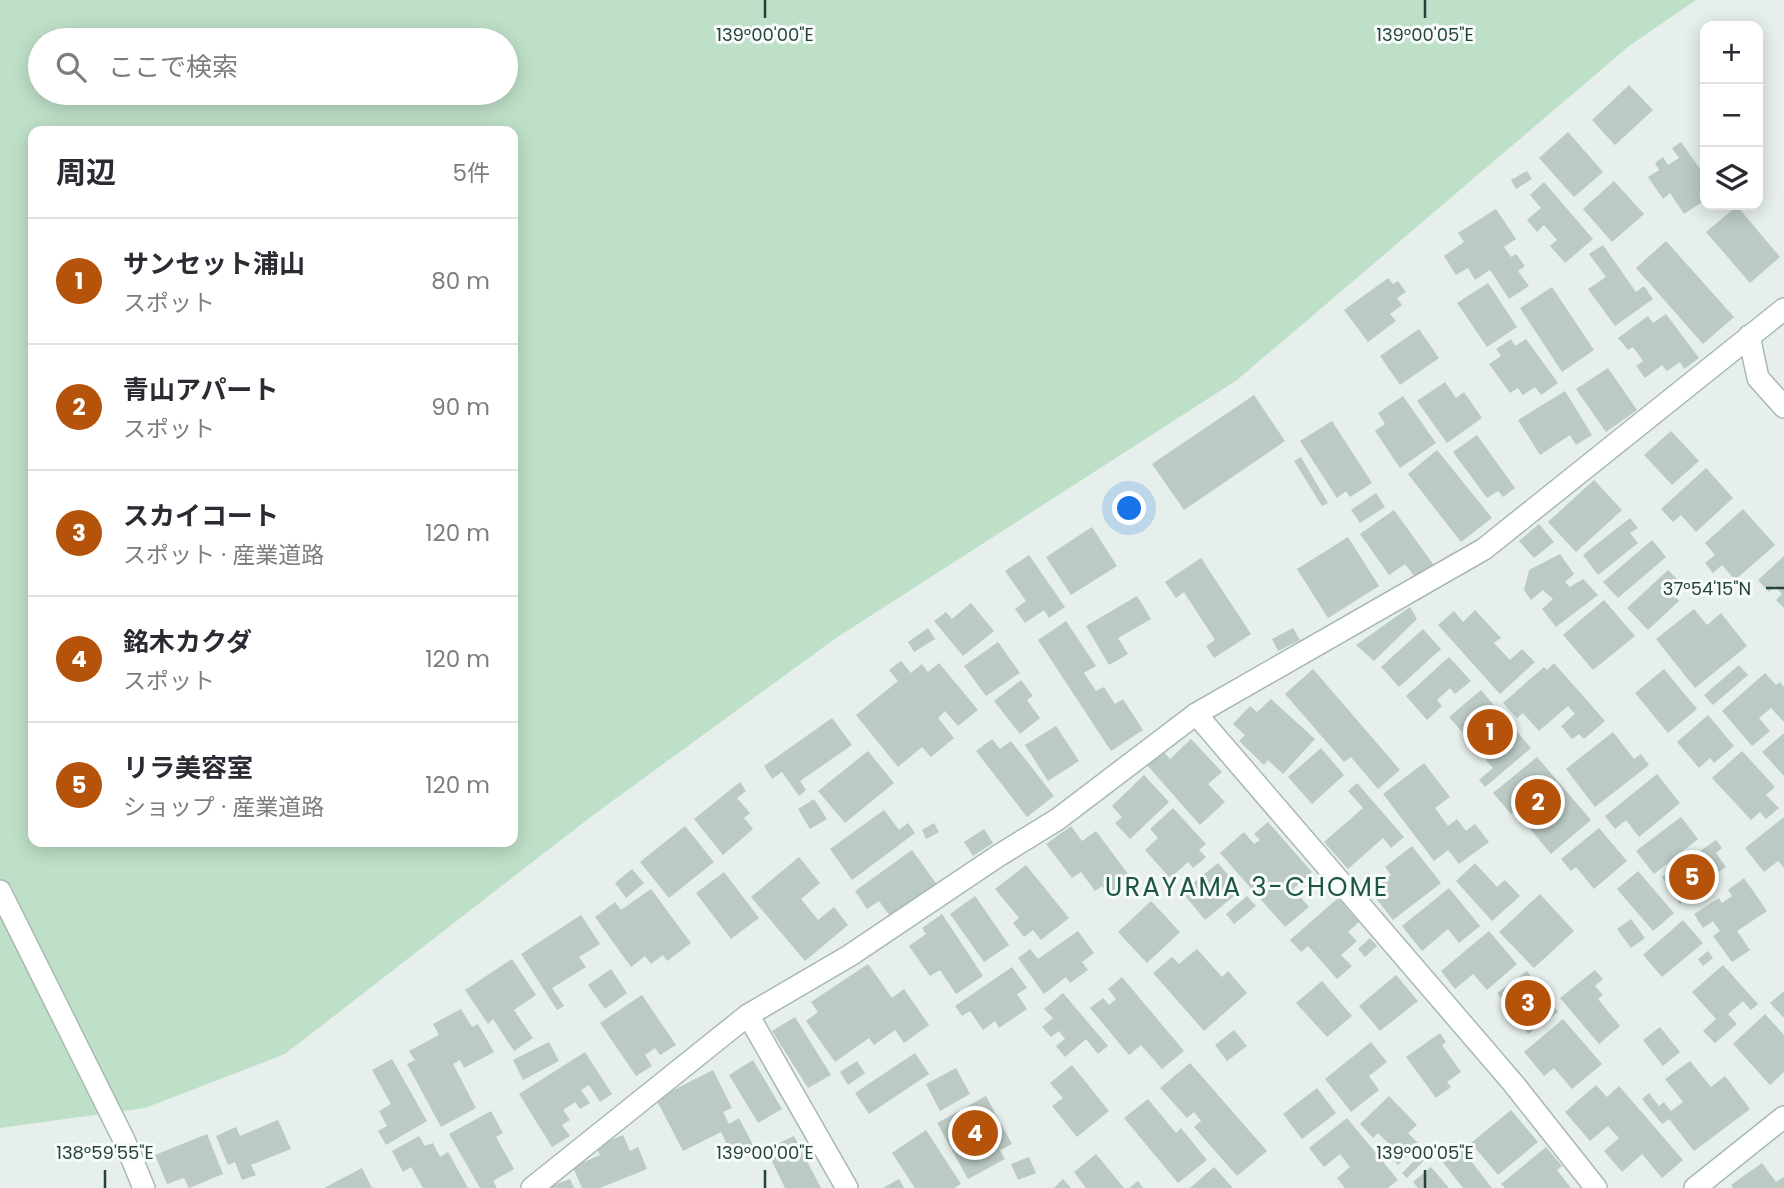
<!DOCTYPE html>
<html lang="ja">
<meta charset="utf-8">
<style>
:root{--surface:#fff;--page:#f7f7f7;--text:#2b2b33;--muted:#7c7c81;--line:#e1e1e2;--accent:#b45309}
body{margin:0;font-family:Poppins,"Noto Sans JP",sans-serif;background:var(--page);color:var(--text)}
.controls{position:absolute;right:21px;top:21px;display:grid;overflow:hidden;border-radius:14px;box-shadow:0 4px 18px #0003}
.controls button{width:63px;height:63px;display:grid;place-items:center;padding:0;border:0;border-bottom:2px solid var(--line);background:var(--surface);color:var(--text);font:35px sans-serif}
.you{position:absolute;left:1130px;top:509px;width:24px;height:24px;margin:-18px;border:5px solid #fff;border-radius:50%;background:#1a73e8;box-shadow:0 0 0 10px #1a73e833}
.badge{display:grid;place-items:center;width:46px;height:46px;border-radius:50%;background:var(--accent);color:#fff;font-size:23px;font-weight:700}
.pin{position:absolute;translate:-50% -50%;border:4px solid #fff;box-shadow:0 2px 7px #0006}
.list{margin:0;padding:0;list-style:none}
h2{display:flex;justify-content:space-between;align-items:center;height:91px;margin:0;padding:0 28px;font-size:30px}
h2 small{font-size:23px;font-weight:400;color:var(--muted)}
.list li{display:grid;grid-template-columns:46px 1fr auto;gap:21px;align-items:center;box-sizing:border-box;height:126px;padding:0 28px;border-top:2px solid var(--line)}
.list b{display:block;font-size:26px;white-space:nowrap}
.list p{margin:0;font-size:23px;white-space:nowrap;color:var(--muted)}
.list em{font-size:23px;font-style:normal;color:var(--muted)}
.icon{flex:none;width:38px;height:38px;fill:none;stroke:currentColor;stroke-width:2;stroke-linecap:round;stroke-linejoin:round}
.map{position:relative;flex:none;width:1784px;height:1188px;overflow:hidden}
.search{position:absolute;background:var(--surface);box-shadow:0 4px 18px #0003;left:28px;top:28px;width:490px;height:77px;display:flex;align-items:center;gap:18px;box-sizing:border-box;padding:0 24px;border-radius:38px;color:var(--muted);font-size:26px}
.panel{position:absolute;background:var(--surface);box-shadow:0 4px 18px #0003;left:28px;top:126px;width:490px;height:721px;border-radius:14px}
.map>svg:first-child{display:block}
.green{fill:#bfe0c8;fill-rule:evenodd}
.building{fill:#bbcac4}
.lines{fill:none;stroke-linecap:round;stroke-linejoin:round}
.street-casing{stroke:#a8b8b2;stroke-width:24}
.secondary-casing{stroke:#a4bbb3;stroke-width:24}
.street{stroke:#fff;stroke-width:21}
.secondary{stroke:#fff;stroke-width:21}
.ticks{fill:none;stroke:#24423a;stroke-width:2.5}
.labels{text-anchor:middle;stroke-width:6;stroke-linejoin:round;paint-order:stroke}
.neighbourhood-label{font-size:26px;letter-spacing:2px;fill:#1f5548;stroke:#f7fbf9}
.ticks-label{font-size:18px;text-anchor:middle;fill:#24423a;stroke:#f7fbf9;stroke-width:6;stroke-linejoin:round;paint-order:stroke}
</style>
<div class="map">
<svg width="1784" height="1188" viewBox="0 0 1784 1188">
<rect width="100%" height="100%" fill="#e6efeb"/>
<path class="green" d="M0,0H1696L1629,46L1237,380L836,638L592,816L285,1054L145,1108L0,1128ZM40,40H506V93H40ZM33,131H513V842H33Z"/>
<g class="building">
<path d="M1629,85L1653,110L1615,145L1592,120Z"/>
<path d="M1568,132L1603,172L1574,197L1539,158Z"/>
<path d="M1681,142L1703,173L1705,172V200L1684,214L1670,193L1663,199L1648,177L1659,170L1655,163L1663,157L1668,165L1679,158L1672,148Z"/>
<path d="M1527,171L1532,179L1516,189L1511,180Z"/>
<path d="M1614,181L1644,214L1612,242L1583,209Z"/>
<path d="M1544,182L1593,239L1565,263L1550,246L1557,240L1544,225L1537,232L1527,220L1541,208L1530,195Z"/>
<path d="M1737,206L1780,257L1750,283L1706,232Z"/>
<path d="M1496,209L1516,239L1504,247L1511,257L1516,254L1525,266L1518,271L1529,286L1509,299L1490,270L1475,280L1468,268L1456,275L1444,256L1464,242L1458,233Z"/>
<path d="M1666,241L1734,317L1703,344L1636,268Z"/>
<path d="M1603,245L1636,292L1644,286L1653,299L1615,326L1588,289L1606,277L1589,254Z"/>
<path d="M1388,278L1393,284L1398,281L1406,292L1397,298L1402,305L1390,314L1396,321L1368,342L1344,310Z"/>
<path d="M1488,283L1517,327L1487,347L1457,303Z"/>
<path d="M1552,287L1594,350L1562,372L1520,308Z"/>
<path d="M1666,314L1699,358L1684,369L1680,362L1667,371L1662,365L1645,378L1636,366L1643,361L1633,347L1628,350L1618,338L1648,316L1653,323Z"/>
<path d="M1419,329L1439,358L1400,385L1380,356Z"/>
<path d="M1511,339L1515,346L1526,339L1558,383L1541,395L1535,387L1523,395L1518,388L1510,393L1489,364L1501,356L1496,349Z"/>
<path d="M1608,368L1637,410L1606,432L1576,389Z"/>
<path d="M1445,382L1456,398L1464,392L1482,418L1447,443L1417,401Z"/>
<path d="M1565,391L1592,435L1576,445L1570,435L1540,455L1518,420Z"/>
<path d="M1254,395L1285,441L1184,510L1152,464Z"/>
<path d="M1403,396L1436,443L1400,468L1375,431L1385,424L1378,413Z"/>
<path d="M1332,421L1372,483L1350,497L1346,491L1337,498L1300,441Z"/>
<path d="M1671,431L1699,461L1672,485L1644,455Z"/>
<path d="M1477,435L1515,488L1503,497L1498,491L1487,498L1453,452Z"/>
<path d="M1437,450L1492,518L1461,542L1408,474Z"/>
<path d="M1301,457L1328,503L1322,506L1294,461Z"/>
<path d="M1706,468L1733,498L1696,532L1681,515L1673,522L1661,509Z"/>
<path d="M1594,480L1622,510L1576,552L1548,522Z"/>
<path d="M1376,493L1385,507L1360,523L1351,510Z"/>
<path d="M1743,509L1775,545L1735,580L1722,565L1713,573L1705,563L1715,555L1705,543Z"/>
<path d="M1394,510L1433,564L1415,577L1405,564L1389,575L1360,534Z"/>
<path d="M1630,518L1638,528L1630,533L1638,543L1598,575L1583,555Z"/>
<path d="M1539,524L1554,542L1534,558L1519,541Z"/>
<path d="M1092,527L1117,566L1071,595L1046,557Z"/>
<path d="M1348,537L1379,586L1328,618L1297,569Z"/>
<path d="M1652,540L1666,557L1618,598L1603,582Z"/>
<path d="M1560,554L1574,574L1565,582L1570,587L1583,579L1598,595L1556,627L1542,609L1553,599L1543,590L1531,600L1524,590L1529,570Z"/>
<path d="M1029,555L1065,607L1049,618L1044,610L1025,623L1015,609L1026,601L1005,571Z"/>
<path d="M1784,556V608L1776,600L1782,594L1775,586L1769,592L1758,580Z"/>
<path d="M1201,558L1251,634L1214,658L1206,646L1215,640L1184,592L1176,598L1165,582Z"/>
<path d="M1668,570L1681,583L1671,592L1679,601L1648,630L1627,608Z"/>
<path d="M1137,596L1151,619L1118,638L1128,654L1109,665L1086,626Z"/>
<path d="M1604,600L1635,636L1593,670L1563,635Z"/>
<path d="M971,603L994,631L963,656L934,621L946,612L952,619Z"/>
<path d="M1410,607L1417,619L1374,661L1356,645Z"/>
<path d="M1694,609L1707,625L1721,613L1747,646L1695,688L1656,639Z"/>
<path d="M1475,610L1501,638L1494,643L1510,660L1522,649L1535,662L1500,694L1438,625L1454,611L1463,622Z"/>
<path d="M1066,621L1096,666L1084,673L1096,691L1104,687L1115,704L1123,699L1143,730L1111,751L1038,640Z"/>
<path d="M928,628L935,639L914,652L908,642Z"/>
<path d="M1293,628L1300,640L1278,651L1272,639Z"/>
<path d="M1423,629L1441,649L1399,687L1381,667Z"/>
<path d="M998,642L1020,673L986,696L964,666Z"/>
<path d="M1449,657L1471,681L1455,694L1450,688L1437,700L1442,706L1427,720L1406,696Z"/>
<path d="M901,661L911,673L922,664L928,672L939,663L978,710L958,726L945,711L938,718L954,738L931,757L922,747L898,767L856,715L898,681L889,670Z"/>
<path d="M1554,663L1605,721L1584,739L1579,734L1572,739L1561,726L1575,714L1568,706L1539,731L1523,713L1517,718L1503,703L1544,667L1547,670Z"/>
<path d="M1739,665L1748,675L1713,705L1704,695Z"/>
<path d="M1313,669L1400,770L1378,789L1351,757L1344,762L1285,694Z"/>
<path d="M1664,669L1697,709L1668,733L1635,693Z"/>
<path d="M1765,673L1776,685L1780,682L1784,687V722L1771,708L1759,718L1770,731L1752,746L1722,711Z"/>
<path d="M1021,680L1033,696L1027,700L1040,718L1020,734L994,701Z"/>
<path d="M1481,690L1531,748L1485,787L1479,780L1493,768L1449,717Z"/>
<path d="M1271,699L1315,739L1283,774L1268,760L1264,765L1239,741L1245,735L1233,724L1250,706L1257,712Z"/>
<path d="M1708,715L1734,746L1714,763L1710,758L1699,768L1677,742Z"/>
<path d="M832,718L852,745L800,781L806,790L799,796L782,772L772,779L764,766Z"/>
<path d="M1056,726L1079,761L1048,781L1025,745Z"/>
<path d="M1613,732L1634,759L1641,754L1649,765L1595,807L1566,769Z"/>
<path d="M1784,733V776L1762,752Z"/>
<path d="M992,739L1000,749L1011,741L1054,796L1027,817L976,751Z"/>
<path d="M1191,739L1222,772L1208,784L1225,802L1200,825L1147,765L1163,751L1170,759Z"/>
<path d="M1321,748L1344,775L1312,804L1288,777Z"/>
<path d="M868,751L894,783L845,823L818,791Z"/>
<path d="M1742,751L1775,787L1766,795L1779,808L1766,819L1760,812L1751,820L1712,778Z"/>
<path d="M1537,757L1591,820L1551,854L1515,811L1511,814L1493,793Z"/>
<path d="M1424,763L1450,797L1435,808L1448,826L1457,819L1466,831L1475,824L1489,842L1459,864L1448,850L1434,861L1383,794Z"/>
<path d="M1657,774L1680,803L1639,837L1626,820L1615,829L1605,816Z"/>
<path d="M1144,775L1169,802L1130,839L1115,823L1122,817L1112,806Z"/>
<path d="M740,782L746,791L737,798L750,813L744,818L753,829L723,855L694,819Z"/>
<path d="M1357,783L1404,837L1391,848L1383,838L1348,869L1324,842L1363,808L1348,791Z"/>
<path d="M814,799L827,819L810,829L798,809Z"/>
<path d="M1173,808L1206,844L1199,850L1206,857L1193,868L1188,862L1170,878L1145,850L1158,838L1150,829Z"/>
<path d="M884,810L899,830L908,823L915,833L852,880L830,849Z"/>
<path d="M1681,817L1698,839L1654,874L1636,851Z"/>
<path d="M1784,817V868L1778,861L1764,872L1745,848Z"/>
<path d="M1268,822L1312,872L1293,889L1309,907L1285,927L1220,853L1244,832L1254,844L1260,840L1254,834Z"/>
<path d="M934,823L939,832L926,839L922,830Z"/>
<path d="M685,826L714,862L669,898L640,862Z"/>
<path d="M1071,826L1082,841L1096,831L1131,878L1108,895L1102,886L1095,891L1081,872L1072,878L1046,844Z"/>
<path d="M1599,828L1627,861L1594,889L1576,867L1571,871L1561,859Z"/>
<path d="M984,829L993,843L973,856L964,842Z"/>
<path d="M1716,840L1722,848L1716,853L1726,867L1710,878L1716,887L1706,894L1702,888L1680,904L1662,877Z"/>
<path d="M1412,846L1441,883L1393,920L1371,892L1391,875L1385,867Z"/>
<path d="M912,850L938,886L892,919L879,901L867,909L855,891Z"/>
<path d="M799,857L820,883L801,899L818,920L834,907L848,925L805,961L751,897Z"/>
<path d="M1218,863L1241,890L1205,920L1182,892Z"/>
<path d="M1475,863L1497,887L1505,880L1520,896L1492,921L1456,881Z"/>
<path d="M1026,865L1069,918L1041,940L1033,930L1024,937L1013,923L1019,918L995,889Z"/>
<path d="M632,869L644,883L626,898L615,883Z"/>
<path d="M1638,871L1674,913L1653,931L1617,889Z"/>
<path d="M724,872L759,918L731,939L696,893Z"/>
<path d="M1744,878L1767,911L1737,931L1750,950L1732,962L1713,936L1720,931L1713,921L1703,928L1694,914L1719,898L1722,903L1732,896L1728,890Z"/>
<path d="M1449,888L1480,926L1459,943L1448,929L1422,951L1402,926Z"/>
<path d="M651,889L691,943L667,961L663,955L651,964L645,956L631,967L595,917L615,902L621,910Z"/>
<path d="M1540,894L1574,931L1534,968L1499,932Z"/>
<path d="M975,896L1009,945L984,962L950,914Z"/>
<path d="M1247,896L1256,906L1234,924L1226,914Z"/>
<path d="M1338,898L1359,922L1348,932L1357,941L1341,955L1352,966L1337,979L1308,946L1301,952L1290,940Z"/>
<path d="M1151,901L1180,932L1147,963L1118,932Z"/>
<path d="M942,914L983,976L956,994L940,970L930,976L909,946L926,934L922,928Z"/>
<path d="M581,915L600,944L579,957L586,967L552,988L564,1006L557,1010L521,954Z"/>
<path d="M1631,919L1645,938L1631,948L1617,929Z"/>
<path d="M1683,920L1703,943L1662,977L1643,955Z"/>
<path d="M1078,931L1094,953L1082,962L1088,970L1070,983L1066,977L1044,994L1018,958L1030,949L1038,959Z"/>
<path d="M1489,931L1517,964L1487,990L1473,974L1455,989L1441,971Z"/>
<path d="M1370,938L1377,946L1365,957L1358,949Z"/>
<path d="M1197,949L1222,977L1228,971L1247,993L1204,1031L1153,973L1172,957L1179,964Z"/>
<path d="M1708,951L1713,958L1703,966L1698,959Z"/>
<path d="M512,959L536,995L514,1010L533,1038L514,1051L493,1019L488,1024L465,990Z"/>
<path d="M868,964L892,998L904,989L929,1025L904,1043L895,1030L874,1045L869,1038L835,1062L806,1021L818,1012L811,1002Z"/>
<path d="M1723,965L1758,1004L1751,1010L1743,1001L1728,1014L1737,1024L1715,1043L1703,1031L1716,1019L1692,992Z"/>
<path d="M1012,967L1027,988L1017,994L1027,1009L999,1028L995,1021L983,1030L970,1011L962,1016L955,1006Z"/>
<path d="M611,969L627,993L605,1009L588,985Z"/>
<path d="M1595,970L1603,979L1595,986L1603,995L1598,999L1620,1026L1599,1044L1560,998Z"/>
<path d="M1527,971L1558,1012L1528,1034L1497,993Z"/>
<path d="M1396,975L1418,1001L1380,1031L1359,1006Z"/>
<path d="M1122,977L1184,1051L1162,1069L1141,1045L1129,1055L1090,1008L1103,998L1109,1005L1116,999L1108,989Z"/>
<path d="M1322,981L1352,1016L1327,1037L1296,1003Z"/>
<path d="M1784,991V1018L1770,1003Z"/>
<path d="M1063,993L1108,1046L1098,1054L1086,1039L1065,1057L1056,1046L1065,1039L1059,1031L1051,1037L1042,1027L1053,1018L1044,1009Z"/>
<path d="M642,995L676,1045L660,1055L655,1048L645,1055L652,1066L636,1076L600,1023Z"/>
<path d="M461,1009L472,1027L478,1024L494,1052L464,1068L460,1060L453,1064L476,1108L441,1127L407,1064L415,1060L409,1051L439,1035L433,1024Z"/>
<path d="M1765,1014L1784,1035V1072L1770,1085L1733,1044Z"/>
<path d="M795,1017L831,1075L808,1088L772,1031Z"/>
<path d="M1563,1019L1602,1064L1572,1089L1554,1068L1544,1076L1524,1052Z"/>
<path d="M1660,1027L1680,1052L1663,1066L1643,1040Z"/>
<path d="M1234,1030L1247,1046L1227,1061L1215,1045Z"/>
<path d="M1440,1033L1446,1042L1442,1045L1461,1072L1447,1082L1451,1087L1436,1098L1406,1057Z"/>
<path d="M549,1042L559,1061L523,1080L513,1060Z"/>
<path d="M1371,1042L1387,1062L1369,1076L1379,1090L1351,1112L1325,1079Z"/>
<path d="M585,1052L612,1094L600,1102L589,1085L581,1090L590,1103L580,1109L575,1102L563,1110L570,1120L562,1125L570,1136L552,1147L519,1094Z"/>
<path d="M915,1053L929,1074L869,1114L855,1093Z"/>
<path d="M392,1059L427,1121L386,1145L378,1131L387,1126L379,1111L391,1104L372,1070Z"/>
<path d="M753,1060L782,1109L758,1123L729,1075Z"/>
<path d="M857,1061L865,1073L848,1085L840,1072Z"/>
<path d="M1690,1061L1711,1087L1725,1076L1750,1109L1694,1151L1669,1119L1662,1124L1642,1099L1649,1093L1659,1106L1664,1102L1671,1111L1683,1102L1665,1079Z"/>
<path d="M1190,1063L1267,1151L1237,1176L1194,1127L1201,1121L1194,1112L1187,1118L1160,1088Z"/>
<path d="M1072,1065L1109,1111L1077,1137L1052,1106L1063,1098L1050,1083Z"/>
<path d="M956,1068L970,1094L940,1111L926,1084Z"/>
<path d="M713,1070L732,1108L723,1112L729,1124L739,1118L756,1151L735,1161L721,1132L683,1151L656,1099Z"/>
<path d="M1596,1085L1607,1097L1619,1086L1683,1160L1662,1178L1642,1154L1622,1172L1604,1151L1619,1138L1608,1126L1590,1141L1565,1112Z"/>
<path d="M1317,1088L1336,1113L1302,1139L1283,1114Z"/>
<path d="M986,1096L1012,1144L1000,1150L1005,1159L968,1179L937,1123Z"/>
<path d="M1389,1096L1417,1125L1408,1133L1419,1144L1398,1165L1385,1152L1391,1146L1378,1133L1373,1138L1360,1124Z"/>
<path d="M1148,1099L1176,1133L1181,1128L1207,1160L1178,1183L1124,1118Z"/>
<path d="M1511,1110L1538,1142L1498,1175L1471,1143Z"/>
<path d="M491,1111L503,1133L496,1137L514,1169L493,1181L497,1188H480L449,1134Z"/>
<path d="M1347,1118L1398,1180L1388,1188H1345L1337,1178L1350,1167L1340,1154L1324,1167L1309,1148Z"/>
<path d="M278,1120L291,1149L251,1165L256,1175L242,1180L235,1162L228,1165L216,1136L236,1127L240,1136Z"/>
<path d="M926,1130L961,1184L954,1188H915L892,1153Z"/>
<path d="M207,1134L223,1174L189,1188L184,1178L167,1184L155,1155Z"/>
<path d="M623,1135L630,1151L638,1147L647,1169L600,1188H582L573,1167L600,1155L596,1146Z"/>
<path d="M419,1136L425,1146L433,1143L440,1157L448,1152L468,1188H423L411,1167L403,1172L392,1151Z"/>
<path d="M794,1136L821,1188H785L766,1149Z"/>
<path d="M1433,1142L1437,1147L1407,1178L1402,1173Z"/>
<path d="M1456,1142L1492,1188H1463L1438,1156Z"/>
<path d="M1546,1147L1562,1166L1557,1170L1571,1188H1505L1501,1184Z"/>
<path d="M1096,1154L1124,1188H1086L1074,1172Z"/>
<path d="M1029,1157L1036,1173L1018,1180L1011,1164Z"/>
<path d="M1762,1163L1776,1182L1784,1177V1188H1733L1731,1185Z"/>
<path d="M1214,1167L1233,1188H1190Z"/>
<path d="M1431,1167L1449,1188H1418L1413,1182Z"/>
<path d="M362,1168L372,1188H324Z"/>
<path d="M570,1179L574,1188H546Z"/>
<path d="M899,1179L904,1188H883Z"/>
<path d="M1063,1179L1071,1188H1054Z"/>
<path d="M1138,1181L1143,1188H1129Z"/>
</g>
<g class="lines">
<g class="street-casing">
<g id="street">
<path d="M1749,336L1758,378L1784,407"/>
<path d="M1196,714L1513,1083L1596,1188"/>
<path d="M0,891L124,1140L144,1188"/>
<path d="M748,1015L847,1188"/>
<path d="M532,1188L748,1015L849,956L998,856L1058,819L1196,714L1484,549L1784,309"/>
</g>
</g>
<g class="secondary-casing">
<path id="secondary" d="M1695,1188L1784,1117"/>
</g>
<use href="#street" class="street"/>
<use href="#secondary" class="secondary"/>
</g>
<path class="ticks" d="M765,0V18M1425,0V18M1766,588H1784M105,1170V1188M765,1170V1188M1425,1170V1188"/>
<g class="labels">
<g class="neighbourhood-label">
<text x="1247" y="896">URAYAMA 3-CHOME</text>
</g>
</g>
<g class="ticks-label">
<text x="765" y="41">139°00'00"E</text>
<text x="1425" y="41">139°00'05"E</text>
<text x="1707" y="595">37°54'15"N</text>
<text x="105" y="1159">138°59'55"E</text>
<text x="765" y="1159">139°00'00"E</text>
<text x="1425" y="1159">139°00'05"E</text>
</g>
</svg>
<div class="controls">
<button>+</button>
<button>−</button>
<button><svg class="icon" aria-label="layers" viewBox="0 0 24 24"><path d="M12 4l9 5-9 5-9-5zM3 14l9 5 9-5"/></svg></button>
</div>
<div class="you"></div>
<div class="pin badge" style="left:1490px;top:732px">1</div>
<div class="pin badge" style="left:1538px;top:802px">2</div>
<div class="pin badge" style="left:1528px;top:1003px">3</div>
<div class="pin badge" style="left:975px;top:1133px">4</div>
<div class="pin badge" style="left:1692px;top:877px">5</div>
<div class="search"><svg class="icon" aria-label="search" viewBox="0 0 24 24"><circle cx="10" cy="10" r="6"/><path d="M15 15l6 6"/></svg>ここで検索</div>
<section class="panel">
<h2>周辺<small>5件</small></h2>
<ul class="list">
<li><span class="badge">1</span><div><b>サンセット浦山</b><p>スポット</p></div><em>80 m</em></li>
<li><span class="badge">2</span><div><b>青山アパート</b><p>スポット</p></div><em>90 m</em></li>
<li><span class="badge">3</span><div><b>スカイコート</b><p>スポット · 産業道路</p></div><em>120 m</em></li>
<li><span class="badge">4</span><div><b>銘木カクダ</b><p>スポット</p></div><em>120 m</em></li>
<li><span class="badge">5</span><div><b>リラ美容室</b><p>ショップ · 産業道路</p></div><em>120 m</em></li>
</ul>
</section>
</div>
